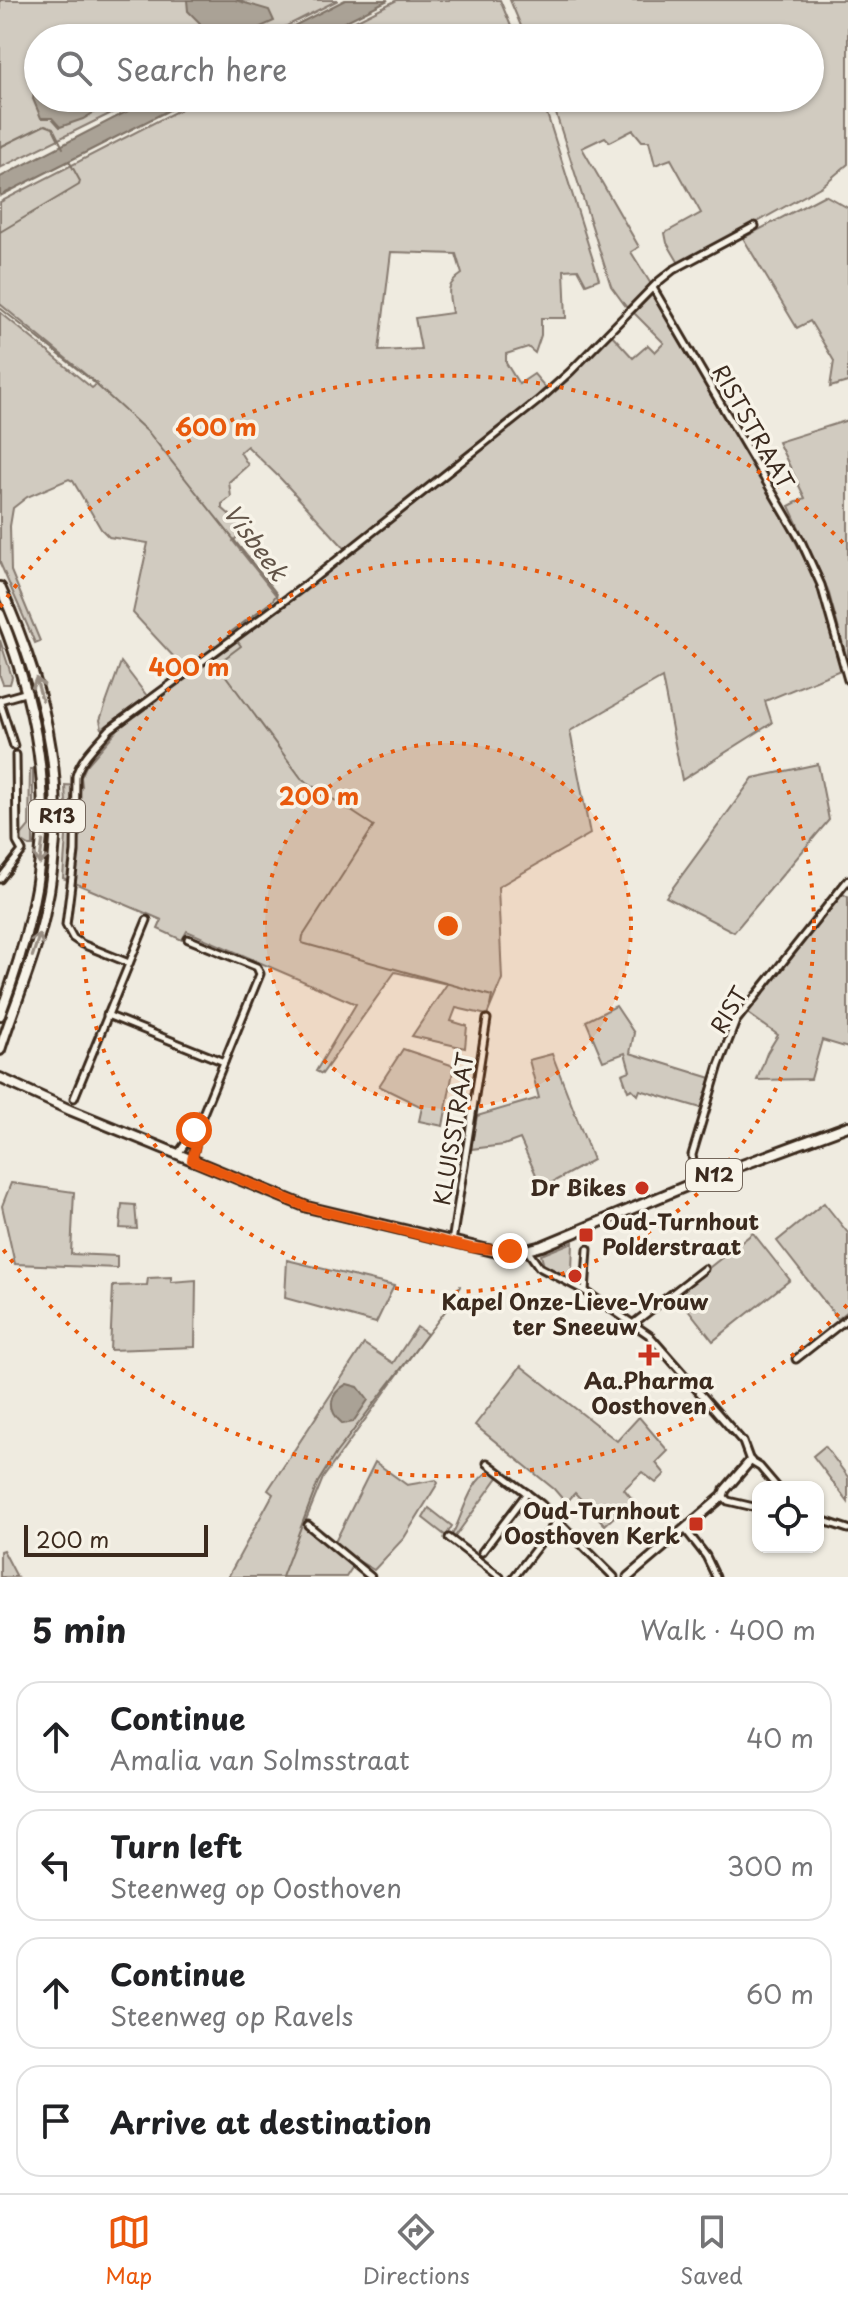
<!DOCTYPE html>
<meta charset="utf-8">
<style>
:root{--surface:#fff;--page:#f6f6f6;--text:#202124;--muted:#757577;--line:#e0e0e0;--accent:#ea580c}
body{margin:0;font-family:"Playpen Sans",sans-serif;background:var(--page);color:var(--text)}
.controls{position:absolute;right:24px;bottom:24px;display:grid;overflow:hidden;border-radius:16px;box-shadow:0 2px 6px #0004}
.controls button{width:72px;height:72px;display:grid;place-items:center;padding:0;border:0;border-bottom:2px solid var(--line);background:var(--surface);color:var(--text);font:40px sans-serif}
.scale{position:absolute;left:24px;bottom:20px;width:184px;box-sizing:border-box;padding-left:8px;border:4px solid #3b2a1e;border-top:0;font-size:22px;line-height:28px;white-space:nowrap;color:#3b2a1e;-webkit-text-stroke:6px #f7f3e8;paint-order:stroke}
.stop{position:absolute;width:24px;height:24px;margin:-18px;border:6px solid #ea580c;border-radius:50%;background:#fff}
.stop.end{background:#ea580c;border-color:#fff;box-shadow:0 2px 8px #0008}
.list{margin:0;padding:0;list-style:none}
h2{display:flex;justify-content:space-between;align-items:center;height:104px;margin:0;padding:0 32px;font-size:34px}
h2 small{font-size:26px;font-weight:400;color:var(--muted)}
.list li{display:grid;grid-template-columns:52px 1fr auto;gap:24px;align-items:center;box-sizing:border-box;height:112px;margin:0 16px 16px;padding:0 16px;border:2px solid var(--line);border-radius:24px}
.list b{display:block;font-size:30px;white-space:nowrap}
.list p{margin:0;font-size:26px;white-space:nowrap;color:var(--muted)}
.list em{font-size:26px;font-style:normal;color:var(--muted)}
.icon{flex:none;width:44px;height:44px;fill:none;stroke:currentColor;stroke-width:2;stroke-linecap:round;stroke-linejoin:round}
.map{position:relative;flex:none;width:848px;height:1577px;overflow:hidden}
.search{position:absolute;background:var(--surface);box-shadow:0 2px 6px #0004;left:24px;right:24px;top:24px;height:88px;display:flex;align-items:center;gap:20px;box-sizing:border-box;padding:0 28px;border-radius:44px;color:var(--muted);font-size:30px}
.sheet{height:616px;background:var(--surface)}
nav{display:flex;justify-content:space-around;align-items:center;box-sizing:border-box;height:112px;border-top:2px solid var(--line);background:var(--surface);font-size:22px;color:var(--muted)}
nav a{display:grid;justify-items:center;gap:4px}
nav .on{color:var(--accent)}
.map>svg:first-child{display:block}
.green{fill:#d1cbc0;stroke:#867a6f;stroke-width:2;fill-rule:evenodd}
.water{fill:#aaa296;stroke:#7e7266;stroke-width:2}
.lines{fill:none;stroke-linecap:round;stroke-linejoin:round}
.stream{stroke:#7e7266;stroke-width:2}
.street-casing{stroke:#3b2a1e;stroke-width:11}
.secondary-casing{stroke:#3b2a1e;stroke-width:13}
.primary-casing{stroke:#3b2a1e;stroke-width:14}
.street{stroke:#f7f3e8;stroke-width:5}
.secondary{stroke:#f7f3e8;stroke-width:7}
.primary{stroke:#f7f3e8;stroke-width:8}
.oneway{stroke:#998e83}
.route{stroke:#ea580c;stroke-width:10}
.ring{fill:none;stroke:#e8590c;stroke-width:4;stroke-dasharray:4 8}
.poi-dot{fill:#c8321e;stroke:#f7f3e8;stroke-width:3}
.labels{text-anchor:middle;stroke-width:7;stroke-linejoin:round;paint-order:stroke}
.shield{fill:#f7f3e8;stroke:#73665b;stroke-width:2}
.shield-label{font-size:20px;font-weight:bold;fill:#3b2a1e}
.street-label{font-size:22px;fill:#3b2a1e;stroke:#f7f3e8}
.poi-label{font-size:22px;font-weight:bold;fill:#3b2a1e;stroke:#f7f3e8;text-anchor:end}
.water-label{font-size:24px;font-style:italic;fill:#625448;stroke:#f7f3e8}
.centre{fill:#e8590c;stroke:#f7f3e8;stroke-width:4}
.ring-label{font-size:24px;text-anchor:middle;font-weight:bold;fill:#e8590c;stroke:#f7f3e8;stroke-width:7;stroke-linejoin:round;paint-order:stroke}
</style>
<div class="map">
<svg width="848" height="1577" viewBox="0 0 848 1577">
<rect width="100%" height="100%" fill="#efebe0"/>
<filter id="ink" filterUnits="userSpaceOnUse"><feTurbulence type="fractalNoise" baseFrequency=".0125" numOctaves="2"/><feDisplacementMap in="SourceGraphic" scale="16" xChannelSelector="R" yChannelSelector="G"/><feConvolveMatrix kernelMatrix="1 2 1 2 8 2 1 2 1" color-interpolation-filters="sRGB"/></filter>
<g filter="url(#ink)">
<g class="green">
<path d="M0,0H338L263,38H38V98H142L0,168Z"/>
<path d="M397,0H500L516,38H321Z"/>
<path d="M510,0H848V164L822,186L680,265L667,243L665,233L701,213L671,159L655,165L649,141H642L633,130L610,142L605,137L582,148L639,247L631,252L651,284L627,308L611,286L551,98H810V38H526Z"/>
<path d="M202,98H542L599,279L586,284L578,269L564,270L566,318H541V335L535,353L528,347L506,354V363L519,384L534,374L547,389L405,502L411,507C480,451 549,398 612,335L633,358L648,345L655,352L664,343L634,313L652,295L780,512L814,577L843,669L765,701L772,723L682,780L662,678L570,731L590,834L498,887L502,979L487,1015L456,1008L451,1021L467,1026L465,1048L412,1036L447,984L395,972L322,1074L316,1071L356,1004L187,931L182,940L158,929L162,920L63,878L67,823L65,785L82,786L81,777L86,766L118,729L281,609L349,553L281,479L247,446L240,452L248,465L229,482L231,497L222,504V508L246,529L233,541L279,599L185,669L133,613L148,543L109,537L101,529L73,481L69,479L27,497L13,508L10,526L11,571L40,641L35,643L0,563V312L92,388L97,384L0,304V202ZM391,252L456,254L462,274C444,286 449,293 452,313L415,318L421,349L379,351Z"/>
<path d="M825,195L848,208V382L830,387L834,361L810,321L797,328L743,238Z"/>
<path d="M848,420V663L828,590L789,506L805,498L778,442Z"/>
<path d="M0,640L12,677L10,684H3L0,676Z"/>
<path d="M121,662L147,696L102,729L100,720Z"/>
<path d="M818,764L829,820L734,932L666,897L753,778Z"/>
<path d="M30,769H33V846H29L18,839L29,826Z"/>
<path d="M843,894L848,897V1048L822,1040L811,1079L757,1080L767,1053L778,1035L746,1012Z"/>
<path d="M616,1006L634,1033L630,1053L711,1078L701,1108L640,1090L638,1095L632,1089L628,1091L622,1074L630,1071L625,1053L603,1061L586,1021Z"/>
<path d="M403,1049L454,1066L443,1126L419,1121L422,1107L379,1086Z"/>
<path d="M552,1054L593,1160L542,1188L520,1139L504,1145L471,1149L477,1116L539,1098L529,1060Z"/>
<path d="M11,1183L74,1192L71,1254L117,1256V1268L15,1264L2,1206Z"/>
<path d="M824,1203L848,1233V1311L838,1319L777,1241Z"/>
<path d="M122,1204L135,1205L137,1229L120,1228Z"/>
<path d="M753,1233L790,1280L713,1341L676,1294Z"/>
<path d="M573,1242L572,1270L568,1280L544,1266L541,1255Z"/>
<path d="M287,1260L394,1286L376,1323L285,1298Z"/>
<path d="M171,1277V1282L196,1280L195,1347L110,1350L113,1286L147,1285L148,1278Z"/>
<path d="M417,1327L427,1334L323,1478L305,1522L334,1544L375,1462L407,1485L436,1480L438,1483L404,1538L374,1570L357,1560L346,1577H228L273,1494L268,1490L364,1344L393,1363Z"/>
<path d="M521,1366L617,1441L639,1417L668,1451L656,1463L665,1474L656,1483L642,1472L624,1489L633,1500L605,1525L575,1493L566,1503L554,1489L475,1425Z"/>
<path d="M825,1446L848,1477V1502L813,1456Z"/>
<path d="M491,1471L499,1476L454,1538L452,1535C462,1518 470,1478 491,1471Z"/>
<path d="M429,1508L452,1526L446,1536L423,1518Z"/>
<path d="M3,1550L17,1577H0V1551Z"/>
</g>
<g class="water">
<path d="M187,0H235L269,10L274,21L236,38H198L200,23L188,11Z"/>
<path d="M345,0H388L313,38H270Z"/>
<path d="M38,87V98H99L106,105L83,119L60,127L52,118H41L33,99L34,89Z"/>
<path d="M153,98H193L0,196V177Z"/>
<path d="M347,1384L358,1387L368,1400L353,1422L343,1424C327,1411 328,1394 347,1384Z"/>
</g>
<g class="lines">
<g class="stream">
<path d="M0,147L45,125L53,128L63,148"/>
<path d="M0,232L79,185L80,181L69,161"/>
<path d="M0,308L90,379L149,433L277,594L271,602L231,632L241,646L217,664L301,778L374,826L303,936L302,943L492,996L490,1006"/>
<path d="M282,1577L318,1482L336,1453L453,1301L460,1286"/>
</g>
<g class="street-casing">
<g id="street">
<path d="M653,288L801,541L821,585L848,680"/>
<path d="M0,700L28,692"/>
<path d="M0,703L14,746"/>
<path d="M0,879L22,851L17,842L16,755"/>
<path d="M129,963L82,944L73,938L66,925L75,852L76,776C81,758 98,743 110,729L303,587L539,400L570,372L658,282L673,270L755,226"/>
<path d="M107,1015L224,1062"/>
<path d="M74,1098L147,920"/>
<path d="M178,1154L198,1126L260,974L257,967L188,939"/>
<path d="M192,1160L199,1127"/>
<path d="M696,1182L692,1155L719,1065L736,1021L848,880"/>
<path d="M452,1242L487,1019"/>
<path d="M527,1250L539,1267L585,1291L649,1335L743,1442L750,1461L760,1467L777,1487"/>
<path d="M585,1291L588,1249"/>
<path d="M634,1323L704,1269"/>
<path d="M796,1359L848,1318"/>
<path d="M487,1463L541,1504L614,1577"/>
<path d="M723,1496L728,1501L758,1508"/>
<path d="M818,1519L848,1529"/>
<path d="M308,1525L371,1577"/>
<path d="M685,1529L706,1556L716,1577"/>
<path d="M449,1538L500,1577"/>
<path d="M482,1552L527,1493"/>
<path d="M514,1577L557,1521"/>
</g>
</g>
<g class="secondary-casing">
<path id="secondary" d="M628,1577L723,1496L725,1490L750,1461"/>
</g>
<g class="primary-casing">
<g id="primary">
<path d="M0,587C50,697 71,797 44,917C34,962 14,1005 0,1050"/>
<path d="M0,614C59,759 55,869 0,1015"/>
<path d="M0,1078L70,1110L307,1207L497,1252L527,1250L542,1246L696,1182L848,1126"/>
</g>
</g>
<use href="#street" class="street"/>
<use href="#secondary" class="secondary"/>
<use href="#primary" class="primary"/>
</g>
<defs><path id="oneway-shaft" d="M-6 0H5M1.5-3L5.5 0L1.5 3" fill="none" stroke-width="1.6" stroke-linecap="round" stroke-linejoin="round" transform="scale(2)"/></defs>
<g class="oneway">
<use href="#oneway-shaft" transform="translate(39 689) rotate(-106)"/>
<use href="#oneway-shaft" transform="translate(41 853) rotate(98)"/>
<use href="#oneway-shaft" transform="translate(36 945) rotate(-72)"/>
</g>
</g>
<g class="lines" filter="url(#ink)">
<path class="route" d="M194,1130L198,1126L199,1132L192,1160L307,1207L472,1248L510,1251"/>
</g>
<circle cx="448" cy="926" r="183" fill="#e8590c" fill-opacity=".12"/>
<g class="ring">
<circle cx="448" cy="926" r="183"/>
<circle cx="448" cy="926" r="366"/>
<path d="M847 1305A550 550 0 0 1 0 1245M0 607A550 550 0 0 1 847 547"/>
</g>
<g class="poi-dot">
<circle cx="642" cy="1188" r="8"/>
<rect x="578" y="1227" width="16" height="16" rx="4"/>
<circle cx="575" cy="1276" r="8"/>
<path d="M645 1343h8v8h8v8h-8v8h-8v-8h-8v-8h8z"/>
<rect x="688" y="1516" width="16" height="16" rx="4"/>
</g>
<g class="labels">
<g class="shield">
<rect x="29" y="800" width="56" height="32" rx="6"/>
<rect x="686" y="1159" width="56" height="32" rx="6"/>
</g>
<g class="shield-label">
<text x="57" y="823">R13</text>
<text x="714" y="1182">N12</text>
</g>
<g class="street-label">
<text transform="translate(753 427) rotate(60)" y="8">RISTSTRAAT</text>
<text transform="translate(729 1010) rotate(-60)" y="8">RIST</text>
<text transform="translate(454 1129) rotate(-81)" y="8">KLUISSTRAAT</text>
</g>
<g class="poi-label">
<text x="626" y="1196">Dr Bikes</text>
<text x="602" y="1230" text-anchor="start">Oud-Turnhout<tspan x="602" dy="25">Polderstraat</tspan></text>
<text x="575" y="1310" text-anchor="middle">Kapel Onze-Lieve-Vrouw<tspan x="575" dy="25">ter Sneeuw</tspan></text>
<text x="649" y="1389" text-anchor="middle">Aa.Pharma<tspan x="649" dy="25">Oosthoven</tspan></text>
<text x="680" y="1519">Oud-Turnhout<tspan x="680" dy="25">Oosthoven Kerk</tspan></text>
</g>
<g class="water-label">
<text transform="translate(255 543) rotate(53)" y="8">Visbeek</text>
</g>
</g>
<circle cx="448" cy="926" r="12" class="centre"/>
<g class="ring-label">
<text x="216" y="436">600 m</text>
<text x="189" y="676">400 m</text>
<text x="319" y="805">200 m</text>
</g>
</svg>
<div class="controls">
<button><svg class="icon" aria-label="locate" viewBox="0 0 24 24"><circle cx="12" cy="12" r="6"/><path d="M12 2v4M12 18v4M2 12h4M18 12h4"/></svg></button>
</div>
<div class="scale">200 m</div>
<div class="stop" style="left:194px;top:1130px"></div>
<div class="stop end" style="left:510px;top:1251px"></div>
<div class="search"><svg class="icon" aria-label="search" viewBox="0 0 24 24"><circle cx="10" cy="10" r="6"/><path d="M15 15l6 6"/></svg>Search here</div>
</div>
<section class="sheet">
<h2>5 min<small>Walk · 400 m</small></h2>
<ul class="list">
<li><svg class="icon" aria-label="ahead" viewBox="0 0 24 24"><path d="M12 20V5M6 11l6-6 6 6"/></svg><div><b>Continue</b><p>Amalia van Solmsstraat</p></div><em>40 m</em></li>
<li><svg class="icon" aria-label="left" viewBox="0 0 24 24"><path d="M17 20v-9H6M10 6l-5 5 5 5"/></svg><div><b>Turn left</b><p>Steenweg op Oosthoven</p></div><em>300 m</em></li>
<li><svg class="icon" aria-label="ahead" viewBox="0 0 24 24"><path d="M12 20V5M6 11l6-6 6 6"/></svg><div><b>Continue</b><p>Steenweg op Ravels</p></div><em>60 m</em></li>
<li><svg class="icon" aria-label="arrive" viewBox="0 0 24 24"><path d="M6 21V4h12l-3 4 3 4H6"/></svg><div><b>Arrive at destination</b></div></li>
</ul>
</section>
<nav>
<a class="on"><svg class="icon" aria-label="map" viewBox="0 0 24 24"><path d="M3 6l6-2 6 2 6-2v14l-6 2-6-2-6 2zM9 4v14M15 6v14"/></svg>Map</a>
<a><svg class="icon" aria-label="directions" viewBox="0 0 24 24"><path d="M12 3l9 9-9 9-9-9zM9 14v-3h6M13 9l2 2-2 2"/></svg>Directions</a>
<a><svg class="icon" aria-label="saved" viewBox="0 0 24 24"><path d="M7 4h10v16l-5-4-5 4z"/></svg>Saved</a>
</nav>
